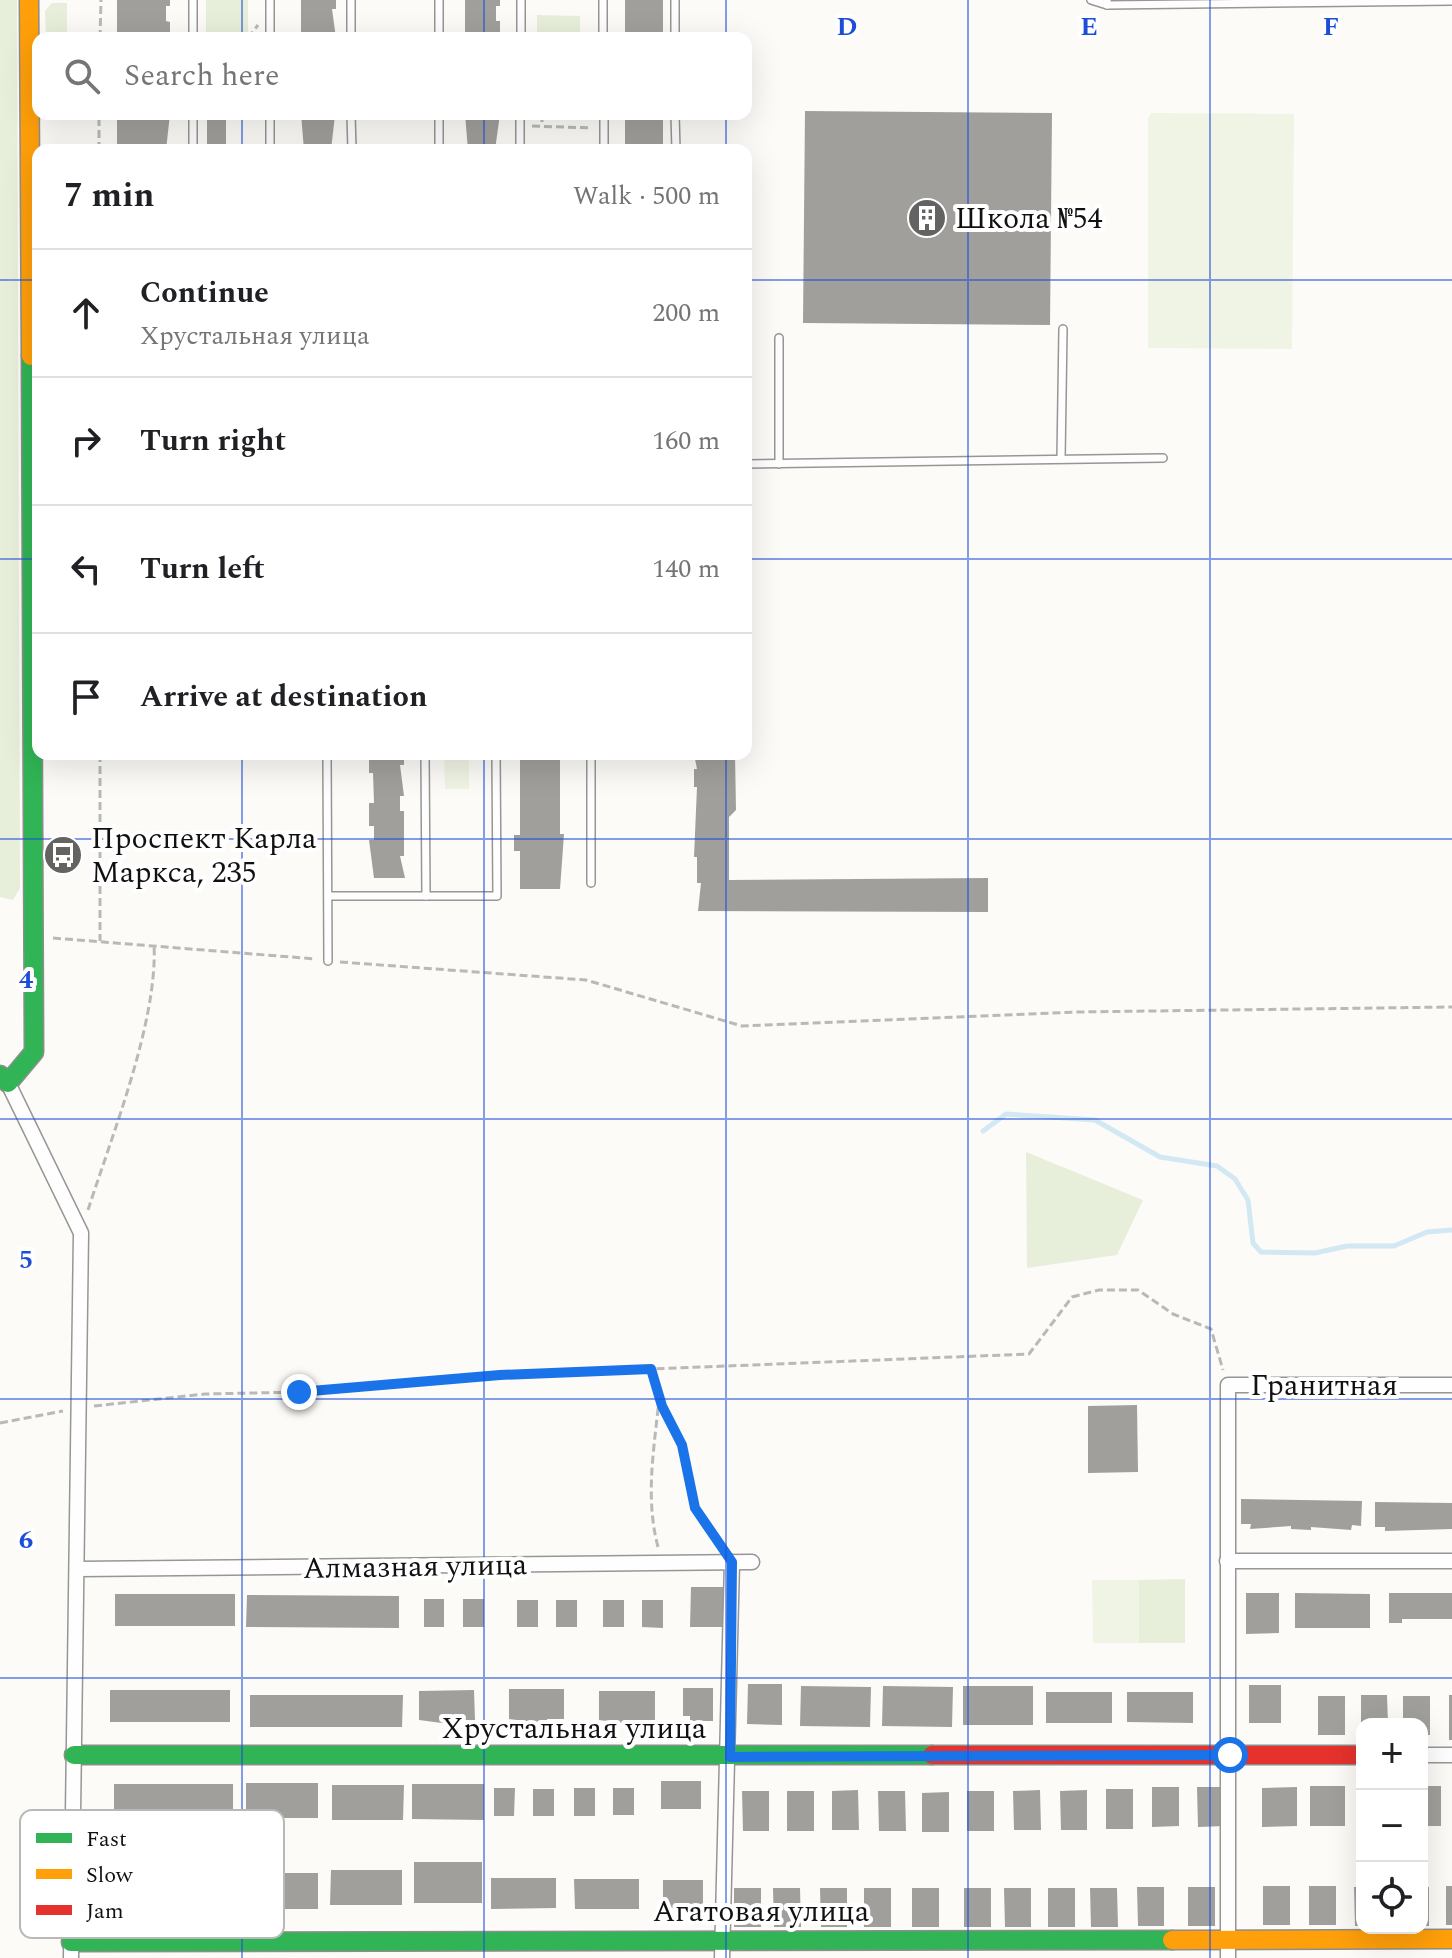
<!DOCTYPE html>
<meta charset="utf-8">
<style>
:root{--surface:#fff;--page:#f6f6f6;--text:#202124;--muted:#757577;--line:#e0e0e0}
body{margin:0;font-family:Spectral,serif;background:var(--page);color:var(--text)}
.controls{position:absolute;right:24px;bottom:24px;display:grid;overflow:hidden;border-radius:16px;box-shadow:0 8px 32px #0002}
.controls button{width:72px;height:72px;display:grid;place-items:center;padding:0;border:0;border-bottom:2px solid var(--line);background:var(--surface);color:var(--text);font:40px sans-serif}
.stop{position:absolute;width:24px;height:24px;margin:-18px;border:6px solid #1a73e8;border-radius:50%;background:#fff}
.stop.end{background:#1a73e8;border-color:#fff;box-shadow:0 2px 8px #0008}
.list{margin:0;padding:0;list-style:none}
h2{display:flex;justify-content:space-between;align-items:center;height:104px;margin:0;padding:0 32px;font-size:34px}
h2 small{font-size:26px;font-weight:400;color:var(--muted)}
.list li{display:grid;grid-template-columns:52px 1fr auto;gap:24px;align-items:center;box-sizing:border-box;height:128px;padding:0 32px;border-top:2px solid var(--line)}
.list b{display:block;font-size:30px;white-space:nowrap}
.list p{margin:0;font-size:26px;white-space:nowrap;color:var(--muted)}
.list em{font-size:26px;font-style:normal;color:var(--muted)}
.icon{flex:none;width:44px;height:44px;fill:none;stroke:currentColor;stroke-width:2;stroke-linecap:round;stroke-linejoin:round}
.map{position:relative;flex:none;width:1452px;height:1958px;overflow:hidden}
.search{position:absolute;background:var(--surface);box-shadow:0 8px 32px #0002;left:32px;top:32px;width:720px;height:88px;display:flex;align-items:center;gap:20px;box-sizing:border-box;padding:0 28px;border-radius:16px;color:var(--muted);font-size:30px}
.panel{position:absolute;background:var(--surface);box-shadow:0 8px 32px #0002;left:32px;top:144px;width:720px;height:616px;border-radius:16px}
.map>svg:first-child{display:block}
.green{fill:#e7efda}
.pitch{fill:#f0f4e4}
.lines{fill:none;stroke-linecap:round;stroke-linejoin:round}
.stream{stroke:#d2e8f2;stroke-width:5}
.building{fill:#a09f9c}
.lane-casing{stroke:#979695;stroke-width:10}
.street-casing{stroke:#979695;stroke-width:17}
.fast-casing{stroke:#8d8d8c;stroke-width:21}
.slow-casing{stroke:#8d8d8c;stroke-width:21}
.jam-casing{stroke:#8d8d8c;stroke-width:21}
.path{stroke:#b9b9b8;stroke-width:3;stroke-dasharray:8 4;stroke-linecap:butt}
.lane{stroke:#fffefe;stroke-width:7}
.street{stroke:#fffefe;stroke-width:14}
.fast{stroke:#30b455;stroke-width:18}
.slow{stroke:#ff9f0a;stroke-width:18}
.jam{stroke:#e5322d;stroke-width:18}
.route{stroke:#1a73e8;stroke-width:10}
.grid{fill:none;stroke:#1d4ed8;stroke-width:2;stroke-opacity:0.55}
.labels{text-anchor:middle;stroke-width:8;stroke-linejoin:round;paint-order:stroke}
.poi-label{font-size:30px;fill:#111;stroke:#fff;text-anchor:start}
.street-label{font-size:30px;fill:#111;stroke:#fff}
.key{fill:#fff;stroke:#b8b8b8;stroke-width:2}
.key-label{font-size:22px;fill:#111}
.grid-label{font-size:26px;text-anchor:middle;font-weight:bold;fill:#1d4ed8;stroke:#fff;stroke-width:8;stroke-linejoin:round;paint-order:stroke}
</style>
<div class="map">
<svg width="1452" height="1958" viewBox="0 0 1452 1958">
<rect width="100%" height="100%" fill="#fcfbf8"/>
<g class="green">
<path d="M0,0H17L20,888L13,900L0,897Z"/>
<rect x="206" y="0" width="42" height="38"/>
<path d="M52,3H67V38H46L45,11Z"/>
<path d="M537,15L580,16V38H537Z"/>
<path d="M1026,1152L1143,1200L1117,1255L1027,1268Z"/>
<path d="M1185,1579V1643H1139V1580Z"/>
</g>
<g class="pitch">
<path d="M1151,113L1294,114L1292,349L1148,348V118Z"/>
<path d="M444,754H469V789H445Z"/>
<path d="M1092,1580H1139V1643H1093Z"/>
</g>
<g class="lines">
<path class="stream" d="M983,1131L1006,1114L1095,1120L1160,1157L1217,1166L1235,1179L1248,1200L1253,1243L1261,1252L1315,1253L1347,1246H1394L1427,1232L1452,1230"/>
</g>
<g class="building">
<path d="M117,0H170V6H166V21L170,22V38H117Z"/>
<path d="M301,0H336V9H332L336,38H301Z"/>
<path d="M465,0H500V6H496V21H500V38L465,37Z"/>
<rect x="625" y="0" width="38" height="38"/>
<path d="M805,111L1052,113L1050,325L803,323Z"/>
<path d="M117,114H170L166,150H117Z"/>
<path d="M301,114L335,115L331,150H304Z"/>
<path d="M465,114H500L495,150H468Z"/>
<rect x="625" y="114" width="38" height="36"/>
<rect x="207" y="117" width="19" height="28"/>
<path d="M369,754H404V765H400L404,796H400V811H404V856H400L405,878H374L369,840H374V826H369V803H374L373,773H369Z"/>
<path d="M514,754H564V760H560V834H564L560,889H520V851H514V835H520V759H514Z"/>
<path d="M694,754H735L736,810L729,817V880L988,878V912L698,911L701,883H697V857H694L697,787H694V769H697Z"/>
<path d="M1137,1405L1138,1472L1088,1473V1406Z"/>
<path d="M1241,1499L1362,1501L1361,1526L1352,1525L1351,1530L1311,1527V1530L1291,1529V1526L1250,1529L1251,1524H1241Z"/>
<path d="M1375,1502L1452,1503V1529L1385,1531V1527H1375Z"/>
<path d="M691,1587H726L725,1627H690Z"/>
<path d="M1246,1593H1279V1633L1246,1634Z"/>
<path d="M1295,1593L1370,1594V1628H1295Z"/>
<path d="M1389,1593H1452V1619H1402V1623H1389Z"/>
<rect x="115" y="1594" width="120" height="32"/>
<path d="M247,1595L399,1596V1628L246,1627Z"/>
<rect x="424" y="1599" width="20" height="28"/>
<rect x="463" y="1599" width="21" height="28"/>
<rect x="517" y="1600" width="21" height="27"/>
<rect x="556" y="1600" width="21" height="27"/>
<rect x="603" y="1600" width="21" height="27"/>
<path d="M642,1600H663V1628L642,1627Z"/>
<path d="M748,1684H782V1725L747,1724Z"/>
<rect x="1249" y="1685" width="32" height="38"/>
<path d="M801,1686L871,1687L870,1727L800,1726Z"/>
<path d="M883,1686L953,1687L952,1727L882,1726Z"/>
<rect x="963" y="1686" width="70" height="39"/>
<path d="M683,1688H713V1721H690V1716H683Z"/>
<path d="M509,1689H564V1719H547V1724L509,1719Z"/>
<rect x="110" y="1690" width="120" height="32"/>
<path d="M474,1690L475,1720H457V1725L419,1720V1691Z"/>
<path d="M599,1691H655V1720H637V1725L599,1720Z"/>
<rect x="1046" y="1692" width="66" height="31"/>
<path d="M1127,1692H1193V1723L1127,1722Z"/>
<path d="M250,1695H403L402,1727H250Z"/>
<path d="M1361,1695H1387L1388,1724H1361Z"/>
<rect x="1449" y="1695" width="3" height="45"/>
<rect x="1318" y="1696" width="27" height="39"/>
<path d="M1403,1696H1430V1735H1422V1724H1403Z"/>
<rect x="661" y="1781" width="40" height="28"/>
<rect x="246" y="1783" width="72" height="35"/>
<rect x="114" y="1784" width="119" height="33"/>
<path d="M412,1784H484V1820L412,1819Z"/>
<path d="M332,1785H404L403,1820H332Z"/>
<rect x="1310" y="1786" width="35" height="40"/>
<path d="M1358,1786H1362V1826H1359Z"/>
<rect x="1422" y="1786" width="19" height="40"/>
<path d="M1152,1787H1179V1826L1152,1827Z"/>
<path d="M1197,1787H1224L1225,1826L1198,1827Z"/>
<path d="M1297,1787V1826L1262,1827V1788Z"/>
<path d="M494,1788H515L514,1816H494Z"/>
<rect x="574" y="1788" width="21" height="28"/>
<rect x="613" y="1788" width="21" height="27"/>
<rect x="533" y="1789" width="21" height="27"/>
<rect x="1106" y="1789" width="27" height="40"/>
<path d="M858,1790L859,1830H832V1791Z"/>
<path d="M1040,1790L1041,1830H1014L1013,1791Z"/>
<path d="M1087,1790V1830H1061L1060,1791Z"/>
<path d="M742,1791H769V1831H743Z"/>
<rect x="787" y="1791" width="27" height="40"/>
<path d="M878,1791H905L906,1831H879Z"/>
<rect x="967" y="1791" width="27" height="40"/>
<path d="M949,1792V1832H922V1793Z"/>
<rect x="414" y="1862" width="68" height="41"/>
<path d="M331,1870H402V1905H330Z"/>
<rect x="247" y="1873" width="71" height="36"/>
<path d="M491,1878H556V1908L491,1909Z"/>
<path d="M574,1879H639V1909H575Z"/>
<rect x="663" y="1880" width="40" height="28"/>
<rect x="1263" y="1886" width="27" height="39"/>
<rect x="1309" y="1886" width="27" height="39"/>
<rect x="1446" y="1886" width="6" height="39"/>
<path d="M1137,1887H1164V1926H1138Z"/>
<rect x="1188" y="1887" width="27" height="39"/>
<path d="M1354,1887H1362V1926H1355Z"/>
<rect x="1422" y="1887" width="7" height="39"/>
<rect x="734" y="1888" width="27" height="39"/>
<path d="M773,1888H800L801,1927H774Z"/>
<path d="M820,1888H847V1927H821Z"/>
<rect x="864" y="1888" width="27" height="39"/>
<rect x="912" y="1888" width="27" height="39"/>
<rect x="964" y="1888" width="27" height="39"/>
<path d="M1004,1888H1031V1927H1005Z"/>
<rect x="1048" y="1888" width="27" height="39"/>
<path d="M1090,1888H1117L1118,1927H1091Z"/>
</g>
<g class="lines">
<g class="lane-casing">
<g id="lane">
<path d="M193,0V38"/>
<path d="M270,0V38"/>
<path d="M351,0V38"/>
<path d="M603,0V38"/>
<path d="M675,0V38"/>
<path d="M1091,0L1107,5"/>
<path d="M1107,0V5L1452,1"/>
<path d="M439,38V0"/>
<path d="M521,38V0"/>
<path d="M193,114V150"/>
<path d="M270,114V150"/>
<path d="M351,114L352,150"/>
<path d="M604,114V150"/>
<path d="M675,114L676,150"/>
<path d="M439,150V114"/>
<path d="M520,150V114"/>
<path d="M779,338V464"/>
<path d="M1061,459L1063,329"/>
<path d="M746,464L1163,458"/>
<path d="M327,754L328,961"/>
<path d="M425,754L426,896"/>
<path d="M591,754V883"/>
<path d="M328,896H497L496,754"/>
</g>
</g>
<g class="street-casing">
<g id="street">
<path d="M8,1083L81,1233L71,1958"/>
<path d="M1227,1561H1452"/>
<path d="M79,1569L752,1562"/>
<path d="M1422,1755H1452"/>
<path d="M722,1958L732,1562"/>
<path d="M1228,1958V1385H1452"/>
</g>
</g>
<g class="fast-casing">
<g id="fast">
<path d="M0,1075L8,1083L34,1052L31,356"/>
<path d="M74,1755H932"/>
<path d="M71,1942L1172,1940"/>
</g>
</g>
<g class="slow-casing">
<g id="slow">
<path d="M29,0L31,356"/>
<path d="M1172,1940L1452,1939"/>
</g>
</g>
<g class="jam-casing">
<path id="jam" d="M932,1755H1362"/>
</g>
<g class="path">
<path d="M100,38L101,0"/>
<path d="M248,38L258,25"/>
<path d="M542,114V126"/>
<path d="M532,126L592,128"/>
<path d="M99,150V114"/>
<path d="M100,754V941"/>
<path d="M53,938L316,959"/>
<path d="M340,962L586,980L742,1026L1076,1012L1452,1007"/>
<path d="M88,1210C112,1135 158,1021 154,944"/>
<path d="M651,1369L662,1406L682,1445L695,1508L721,1546"/>
<path d="M94,1406L205,1394L299,1392L500,1375L1029,1354L1072,1297L1099,1290H1138L1173,1314L1211,1329L1223,1370"/>
<path d="M0,1423L63,1411"/>
<path d="M658,1547C645,1498 654,1449 659,1400"/>
</g>
<use href="#lane" class="lane"/>
<use href="#street" class="street"/>
<use href="#fast" class="fast"/>
<use href="#slow" class="slow"/>
<use href="#jam" class="jam"/>
</g>
<g class="lines">
<path class="route" d="M299,1392L500,1375L651,1369L662,1406L682,1445L695,1508L732,1562L730,1757L1230,1755"/>
</g>
<path class="grid" d="M242,0V38M484,0V38M726,0V38M968,0V1958M1210,0V1958M242,114V150M484,114V150M726,114V150M0,280H38M746,280H1452M0,559H38M746,559H1452M242,754V1958M484,754V1958M726,754V1958M0,839H1452M0,1119H1452M0,1399H1452M0,1678H1452"/>
<defs>
<g id="building-disc" transform="scale(2)"><circle r="9.5" fill="#636362" stroke="#fff"/><path d="M-4-6H4V6H1V3H-1V6H-4ZM-2.5-4.3h1.7v1.8h-1.7ZM.8-4.3h1.7v1.8H.8ZM-2.5-1h1.7V.8h-1.7ZM.8-1h1.7V.8H.8Z" fill="#fff"/></g>
<g id="bus-disc" transform="scale(2)"><circle r="9.5" fill="#636362" stroke="#fff"/><path d="M-5-6H5V4H4V6H2V4H-2V6H-4V4H-5ZM-3.5-4V0h7V-4ZM-3.5 1.2v1.5H-2V1.2ZM2 1.2v1.5H3.5V1.2Z" fill="#fff"/></g>
</defs>
<g fill-rule="evenodd">
<use href="#building-disc" x="927" y="218"/>
<use href="#bus-disc" x="63" y="855"/>
</g>
<g class="labels">
<g class="poi-label">
<text x="955" y="228">Школа №54</text>
<text x="91" y="848">Проспект Карла<tspan x="91" dy="34">Маркса, 235</tspan></text>
</g>
<g class="street-label">
<text x="1324" y="1395">Гранитная</text>
<text transform="translate(415 1566) rotate(-1)" y="10">Алмазная улица</text>
<text x="574" y="1738">Хрустальная улица</text>
<text x="761" y="1921">Агатовая улица</text>
</g>
</g>
<rect x="20" y="1810" width="264" height="128" rx="12" class="key"/>
<rect x="36" y="1833" width="36" height="10" fill="#30b455"/>
<rect x="36" y="1869" width="36" height="10" fill="#ff9f0a"/>
<rect x="36" y="1905" width="36" height="10" fill="#e5322d"/>
<g class="key-label">
<text x="86" y="1846">Fast</text>
<text x="86" y="1882">Slow</text>
<text x="86" y="1918">Jam</text>
</g>
<g class="grid-label">
<text x="847" y="35">D</text>
<text x="1089" y="35">E</text>
<text x="1331" y="35">F</text>
<text x="26" y="988">4</text>
<text x="26" y="1268">5</text>
<text x="26" y="1548">6</text>
</g>
</svg>
<div class="controls">
<button>+</button>
<button>−</button>
<button><svg class="icon" aria-label="locate" viewBox="0 0 24 24"><circle cx="12" cy="12" r="6"/><path d="M12 2v4M12 18v4M2 12h4M18 12h4"/></svg></button>
</div>
<div class="stop" style="left:1230px;top:1755px"></div>
<div class="stop end" style="left:299px;top:1392px"></div>
<div class="search"><svg class="icon" aria-label="search" viewBox="0 0 24 24"><circle cx="10" cy="10" r="6"/><path d="M15 15l6 6"/></svg>Search here</div>
<section class="panel">
<h2>7 min<small>Walk · 500 m</small></h2>
<ul class="list">
<li><svg class="icon" aria-label="ahead" viewBox="0 0 24 24"><path d="M12 20V5M6 11l6-6 6 6"/></svg><div><b>Continue</b><p>Хрустальная улица</p></div><em>200 m</em></li>
<li><svg class="icon" aria-label="right" viewBox="0 0 24 24"><path d="M7 20v-9h11M14 6l5 5-5 5"/></svg><div><b>Turn right</b></div><em>160 m</em></li>
<li><svg class="icon" aria-label="left" viewBox="0 0 24 24"><path d="M17 20v-9H6M10 6l-5 5 5 5"/></svg><div><b>Turn left</b></div><em>140 m</em></li>
<li><svg class="icon" aria-label="arrive" viewBox="0 0 24 24"><path d="M6 21V4h12l-3 4 3 4H6"/></svg><div><b>Arrive at destination</b></div></li>
</ul>
</section>
</div>
